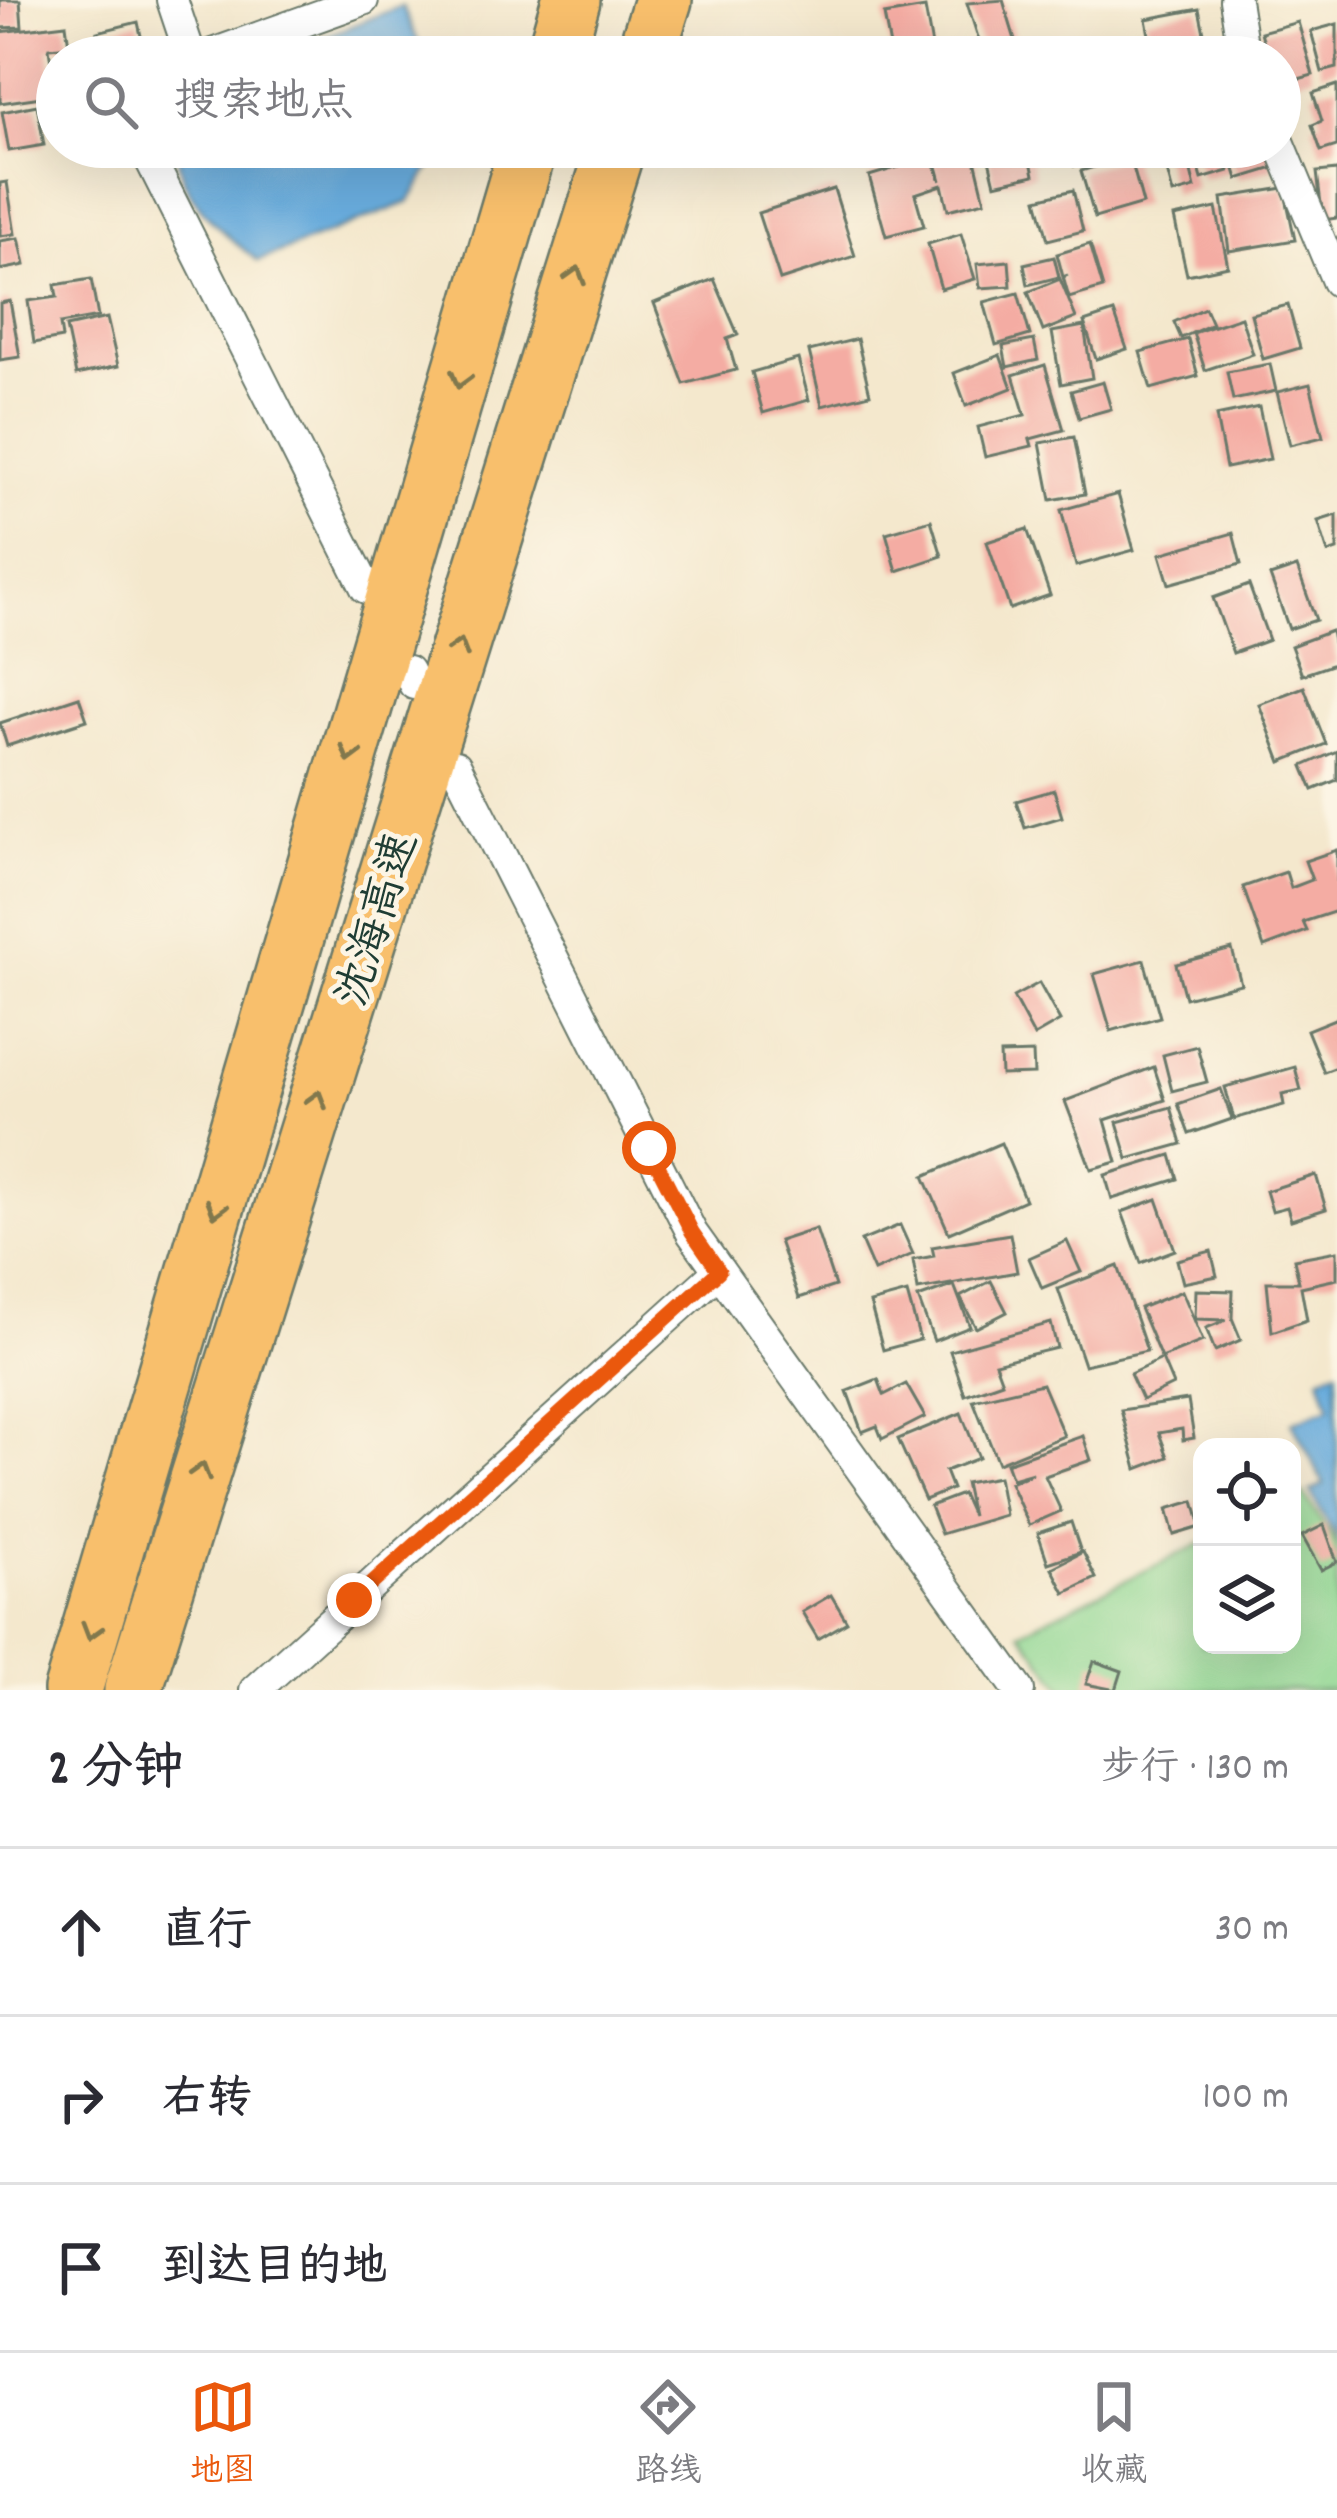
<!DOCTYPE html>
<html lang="zh">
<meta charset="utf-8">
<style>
:root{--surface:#fff;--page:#f7f7f7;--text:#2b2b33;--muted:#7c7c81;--line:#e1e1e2;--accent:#ea580c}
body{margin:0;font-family:Dekko,"LXGW WenKai TC",sans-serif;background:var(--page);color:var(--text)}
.controls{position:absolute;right:36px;bottom:36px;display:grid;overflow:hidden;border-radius:24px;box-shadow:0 12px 48px #0002}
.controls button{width:108px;height:108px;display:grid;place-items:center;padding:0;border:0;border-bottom:3px solid var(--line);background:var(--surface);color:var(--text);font:60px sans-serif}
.stop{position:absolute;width:36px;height:36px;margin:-27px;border:9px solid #ea580c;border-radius:50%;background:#fff}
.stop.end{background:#ea580c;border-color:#fff;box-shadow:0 3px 12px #0008}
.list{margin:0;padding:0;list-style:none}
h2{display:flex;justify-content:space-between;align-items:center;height:156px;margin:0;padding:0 48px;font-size:51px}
h2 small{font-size:39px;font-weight:400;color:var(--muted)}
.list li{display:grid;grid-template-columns:78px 1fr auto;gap:36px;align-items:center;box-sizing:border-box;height:168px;padding:0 48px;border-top:3px solid var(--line)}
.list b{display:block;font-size:45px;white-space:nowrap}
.list em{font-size:39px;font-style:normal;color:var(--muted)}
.icon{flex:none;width:66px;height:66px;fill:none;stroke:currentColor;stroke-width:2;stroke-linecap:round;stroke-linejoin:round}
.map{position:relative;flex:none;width:1337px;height:1690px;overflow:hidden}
.search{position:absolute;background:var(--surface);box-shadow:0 12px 48px #0002;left:36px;right:36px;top:36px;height:132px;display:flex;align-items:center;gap:30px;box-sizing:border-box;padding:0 42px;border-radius:66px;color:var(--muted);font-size:45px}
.sheet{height:660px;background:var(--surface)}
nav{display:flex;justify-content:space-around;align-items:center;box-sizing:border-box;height:168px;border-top:3px solid var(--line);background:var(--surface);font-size:33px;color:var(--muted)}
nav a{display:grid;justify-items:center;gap:6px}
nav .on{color:var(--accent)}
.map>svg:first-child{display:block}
.green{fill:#8ed691;stroke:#568a62;stroke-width:3}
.water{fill:#67abdc;stroke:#437488;stroke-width:3}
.building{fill:#f4aca3}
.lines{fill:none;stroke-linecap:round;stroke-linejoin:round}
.minor-casing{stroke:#6a796a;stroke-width:34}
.motorway-casing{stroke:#6a796a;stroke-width:62}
.minor{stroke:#fff;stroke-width:30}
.motorway{stroke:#f8bf6c;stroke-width:57}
.oneway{stroke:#81784d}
.route{stroke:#ea580c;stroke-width:15}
.labels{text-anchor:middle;stroke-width:10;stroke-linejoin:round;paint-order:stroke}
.street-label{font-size:45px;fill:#1f3d34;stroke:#fcf5e5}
</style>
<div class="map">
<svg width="1337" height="1690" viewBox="0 0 1337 1690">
<rect width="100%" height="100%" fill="#fcf5e5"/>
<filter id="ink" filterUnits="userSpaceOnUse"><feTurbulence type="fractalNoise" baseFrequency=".00833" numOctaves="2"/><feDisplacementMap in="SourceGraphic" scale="24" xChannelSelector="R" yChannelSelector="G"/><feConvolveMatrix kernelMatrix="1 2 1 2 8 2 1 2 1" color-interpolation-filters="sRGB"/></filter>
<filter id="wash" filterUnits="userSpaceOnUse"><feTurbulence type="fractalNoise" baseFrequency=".004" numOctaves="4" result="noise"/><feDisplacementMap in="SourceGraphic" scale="48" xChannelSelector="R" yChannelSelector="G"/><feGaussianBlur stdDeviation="2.7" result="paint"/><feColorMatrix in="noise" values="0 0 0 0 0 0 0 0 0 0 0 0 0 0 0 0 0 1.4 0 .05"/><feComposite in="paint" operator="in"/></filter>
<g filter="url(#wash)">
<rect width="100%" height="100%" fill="#f4e8cd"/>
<path class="green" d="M1303,1494L1337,1544V1690H1065L1020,1632L1202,1543V1645H1292V1499Z"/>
<g class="water">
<path d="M402,6L425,57H273Z"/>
<path d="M178,147H443L409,202L258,261C223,233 175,195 178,147Z"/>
<path d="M1337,1369V1538L1310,1492L1324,1484L1292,1422L1330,1407L1320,1377Z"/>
</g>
<g id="blocks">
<g class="building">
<path d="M0,0H20L22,27L0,28Z"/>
<path d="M1003,0L1016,43L983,53L967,3Z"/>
<path d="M925,8L934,57H892L884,15Z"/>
<path d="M1199,9L1208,52L1153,57L1146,19Z"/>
<path d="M138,22L144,50L103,57L97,32Z"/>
<path d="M1298,22L1313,75L1280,84V57H1268L1261,32Z"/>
<path d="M66,24L69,46L49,48L55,95L0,103V32Z"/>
<path d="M1337,24V68L1322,72L1311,31Z"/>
<path d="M1337,85V146L1321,151L1312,125L1322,121L1313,93Z"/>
<path d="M37,105L44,145L9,151L2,112Z"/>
<path d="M953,147H972L985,201L948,210L942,185L915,194L924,226L886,236L869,176L932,157L941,181L933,152Z"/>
<path d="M986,147H1028L1034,175L995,184Z"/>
<path d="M1068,147H1128V148L1074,166Z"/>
<path d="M1161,147H1185L1195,188L1173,194Z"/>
<path d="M1193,147H1222L1229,171L1202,179Z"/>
<path d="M1228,147H1268L1274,168L1238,179Z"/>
<path d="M1130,156L1143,204L1095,218L1081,171Z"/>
<path d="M1337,170V218L1323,220L1317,172Z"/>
<path d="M7,182L15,234L0,236V183Z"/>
<path d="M1284,188L1295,240L1229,251L1222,198Z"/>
<path d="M834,189L855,256L780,280L758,213Z"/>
<path d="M1073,190L1083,231L1048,240L1037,199Z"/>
<path d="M1216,208L1228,266L1187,275L1174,217Z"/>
<path d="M961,234L975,279L941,289L928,244Z"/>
<path d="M19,238L25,265L0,270V241Z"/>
<path d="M1090,244L1103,288L1069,298L1063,277L1068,275L1063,277L1057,254Z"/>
<path d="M1054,257L1059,277L1028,285L1024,264Z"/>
<path d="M1009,261L1011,286L980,288L977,264Z"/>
<path d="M91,279L98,317L60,324L62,338L34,343L28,301L57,297L55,285Z"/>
<path d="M714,279L738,335L727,339L736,370L684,384L654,303Z"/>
<path d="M1060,279L1076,318L1043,331L1028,292Z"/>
<path d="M1018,293L1030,335L996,345L984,302Z"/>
<path d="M10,301L20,357L0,360V303Z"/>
<path d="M1288,305L1300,348L1263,359L1251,314Z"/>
<path d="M1205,308L1212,324L1181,338L1174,322Z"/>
<path d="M1114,312L1127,349L1096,359L1084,322Z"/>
<path d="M1241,317L1253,354L1205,370L1193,333Z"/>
<path d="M107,318L118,366L76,375L66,327Z"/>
<path d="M1084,326L1092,378L1061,384L1052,332Z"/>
<path d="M857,339L870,394L822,406L809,351Z"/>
<path d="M1188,339L1198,376L1151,389L1140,352Z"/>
<path d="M1034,340L1038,360L1007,367L1003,346Z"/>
<path d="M1000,355L1012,388L966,406L954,373Z"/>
<path d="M798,359L809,400L763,413L752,372Z"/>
<path d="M1270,364L1276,391L1233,400L1227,372Z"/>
<path d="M1045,365L1064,430L1030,439L1032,446L985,457L978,427L1025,415L1013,375Z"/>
<path d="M1103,382L1111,409L1079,418L1071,391Z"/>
<path d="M1310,384L1323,437L1290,445L1277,392Z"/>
<path d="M1259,407L1270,459L1226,468L1216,416Z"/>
<path d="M1074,437L1085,494L1051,500L1040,443Z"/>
<path d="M1118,494L1134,550L1076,566L1061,510Z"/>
<path d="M1337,515V550L1328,553L1318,521Z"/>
<path d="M931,520L942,556L897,571L886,533Z"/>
<path d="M1027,529L1050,595L1010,609L987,542Z"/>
<path d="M1233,533L1241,564L1169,584L1160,554Z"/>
<path d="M1297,567L1316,620L1289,629L1270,576Z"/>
<path d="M1249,585L1269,640L1233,653L1213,598Z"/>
<path d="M1331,631L1337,663L1302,675L1291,646Z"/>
<path d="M1304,687L1326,744L1281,762L1259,704Z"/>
<path d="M79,697L87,720L7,746L0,723Z"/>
<path d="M1337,751V780L1313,790L1303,766Z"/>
<path d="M1054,790L1062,817L1025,828L1016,801Z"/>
<path d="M1337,850V911L1303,922L1307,931L1264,947L1243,887L1286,872L1291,888L1312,880L1305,861Z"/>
<path d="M1232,949L1241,984L1185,998L1176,964Z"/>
<path d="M1144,960L1160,1017L1111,1031L1094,974Z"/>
<path d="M1039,983L1060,1021L1034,1036L1013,997Z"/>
<path d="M1337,1018V1067L1324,1072L1307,1030Z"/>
<path d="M1197,1046L1207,1082L1172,1091L1163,1055Z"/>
<path d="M1033,1053L1034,1074L1001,1075L1000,1054Z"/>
<path d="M1154,1067L1165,1100L1105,1120L1117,1162L1091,1169L1065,1101Z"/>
<path d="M1295,1067L1301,1090L1282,1094L1284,1105L1234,1119L1225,1087Z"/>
<path d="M1221,1089L1232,1119L1189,1134L1178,1104Z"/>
<path d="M1171,1107L1182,1144L1128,1159L1117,1122Z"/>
<path d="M1001,1143L1025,1200L949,1233L924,1176Z"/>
<path d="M1171,1155L1178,1179L1112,1199L1105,1175Z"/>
<path d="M1316,1175L1326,1209L1291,1220L1287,1207L1272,1211L1266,1191Z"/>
<path d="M1157,1199L1175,1250L1141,1263L1122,1212Z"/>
<path d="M900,1225L913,1254L874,1271L861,1241Z"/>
<path d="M816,1229L835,1286L799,1298L779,1241Z"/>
<path d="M1010,1234L1017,1272L918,1290L913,1260L934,1256L932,1247Z"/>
<path d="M1067,1241L1081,1272L1042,1288L1029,1258Z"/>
<path d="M1211,1251L1217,1276L1183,1283L1177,1260Z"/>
<path d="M1337,1251V1279L1301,1287L1307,1320L1272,1332L1267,1282H1299L1294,1259Z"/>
<path d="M1118,1266L1147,1351L1084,1365L1058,1289Z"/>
<path d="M991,1281L1007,1312L976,1328L960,1297Z"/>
<path d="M954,1285L970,1327L934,1341L918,1298Z"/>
<path d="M1196,1290L1233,1291L1232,1318L1241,1340L1215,1351L1206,1328L1226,1320L1195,1319Z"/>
<path d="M1182,1291L1203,1341L1161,1358L1140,1308Z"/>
<path d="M907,1293L920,1340L883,1350L870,1303Z"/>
<path d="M1051,1323L1057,1348L995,1363L1002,1382L965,1395L950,1351Z"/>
<path d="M1162,1359L1173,1385L1142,1400L1130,1374Z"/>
<path d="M878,1379L884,1395L906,1384L925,1417L882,1439L877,1426L862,1432L847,1391Z"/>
<path d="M1042,1384L1064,1436L998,1463L973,1400Z"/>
<path d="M1188,1400L1194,1438L1183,1440L1182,1429L1159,1433L1168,1457L1137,1469L1121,1410Z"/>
<path d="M961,1413L979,1458L945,1471L952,1489L925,1500L898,1439Z"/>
<path d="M1083,1436L1091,1460L1045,1476L1061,1511L1029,1525L1010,1483L1033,1473L1012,1479L1006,1463Z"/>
<path d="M998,1477L1005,1515L941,1534L930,1506L962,1494L972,1516L965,1483Z"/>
<path d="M1194,1501L1201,1527L1174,1535L1167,1509Z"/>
<path d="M1071,1522L1081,1552L1048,1563L1038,1533Z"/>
<path d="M1324,1525L1337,1562L1321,1570L1302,1536Z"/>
<path d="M1083,1552L1096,1578L1065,1593L1052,1568Z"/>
<path d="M831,1595L847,1622L818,1639L802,1612Z"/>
<path d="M1094,1661L1122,1671L1116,1690L1086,1684Z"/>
</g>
</g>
</g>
<g filter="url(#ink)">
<use href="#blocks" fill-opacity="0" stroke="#6a796a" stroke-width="3"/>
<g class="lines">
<g class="minor-casing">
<g id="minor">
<path d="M172,0L191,57"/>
<path d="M1235,0L1244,57"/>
<path d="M204,57L363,0"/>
<path d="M1280,144L1337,281"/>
<path d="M144,147L366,588"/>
<path d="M408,671L414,684"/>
<path d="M456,766L692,1233L1019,1690"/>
<path d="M255,1690L719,1271"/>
</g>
</g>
<g class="motorway-casing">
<g id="motorway">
<path d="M555,57L571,0"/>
<path d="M645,57L663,0"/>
<path d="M73,1690L528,147"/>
<path d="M133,1690L616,147"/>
</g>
</g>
<use href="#minor" class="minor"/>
<use href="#motorway" class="motorway"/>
</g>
<defs><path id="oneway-chevron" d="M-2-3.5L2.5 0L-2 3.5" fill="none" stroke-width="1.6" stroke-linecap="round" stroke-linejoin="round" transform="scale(3)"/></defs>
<g class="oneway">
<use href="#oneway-chevron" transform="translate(576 275) rotate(-73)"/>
<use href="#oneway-chevron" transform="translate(460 380) rotate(106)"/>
<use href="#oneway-chevron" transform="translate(459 647) rotate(-73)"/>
<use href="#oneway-chevron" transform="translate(350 754) rotate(106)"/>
<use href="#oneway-chevron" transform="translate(317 1099) rotate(-73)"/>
<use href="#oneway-chevron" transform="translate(216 1209) rotate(106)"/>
<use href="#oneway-chevron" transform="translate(201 1471) rotate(-73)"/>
<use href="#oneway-chevron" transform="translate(91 1631) rotate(107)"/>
</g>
</g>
<g class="lines" filter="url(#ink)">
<path class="route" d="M354,1600L719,1271L692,1232L649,1148"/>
</g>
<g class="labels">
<g class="street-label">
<text transform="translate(374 918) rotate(-73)" y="16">沈海高速</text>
</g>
</g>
</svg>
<div class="controls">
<button><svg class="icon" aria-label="locate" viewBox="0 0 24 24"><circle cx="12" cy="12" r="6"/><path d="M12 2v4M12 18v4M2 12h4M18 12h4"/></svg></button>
<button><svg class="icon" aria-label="layers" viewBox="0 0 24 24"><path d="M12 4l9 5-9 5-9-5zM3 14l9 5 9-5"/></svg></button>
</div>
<div class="stop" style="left:649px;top:1148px"></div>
<div class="stop end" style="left:354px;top:1600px"></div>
<div class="search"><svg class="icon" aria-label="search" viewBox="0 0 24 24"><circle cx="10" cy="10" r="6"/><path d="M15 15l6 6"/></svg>搜索地点</div>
</div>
<section class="sheet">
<h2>2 分钟<small>步行 · 130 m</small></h2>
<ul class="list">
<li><svg class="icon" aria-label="ahead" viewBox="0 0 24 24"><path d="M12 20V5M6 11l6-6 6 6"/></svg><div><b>直行</b></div><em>30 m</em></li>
<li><svg class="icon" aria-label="right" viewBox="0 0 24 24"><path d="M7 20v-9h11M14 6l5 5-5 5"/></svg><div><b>右转</b></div><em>100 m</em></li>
<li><svg class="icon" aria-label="arrive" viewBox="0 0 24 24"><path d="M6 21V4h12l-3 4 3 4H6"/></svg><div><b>到达目的地</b></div></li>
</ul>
</section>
<nav>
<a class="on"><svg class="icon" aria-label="map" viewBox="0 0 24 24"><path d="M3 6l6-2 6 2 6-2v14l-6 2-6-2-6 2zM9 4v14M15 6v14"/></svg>地图</a>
<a><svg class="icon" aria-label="directions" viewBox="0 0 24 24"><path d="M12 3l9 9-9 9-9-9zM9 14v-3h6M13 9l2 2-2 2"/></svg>路线</a>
<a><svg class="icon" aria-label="saved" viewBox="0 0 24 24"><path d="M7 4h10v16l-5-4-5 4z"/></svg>收藏</a>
</nav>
